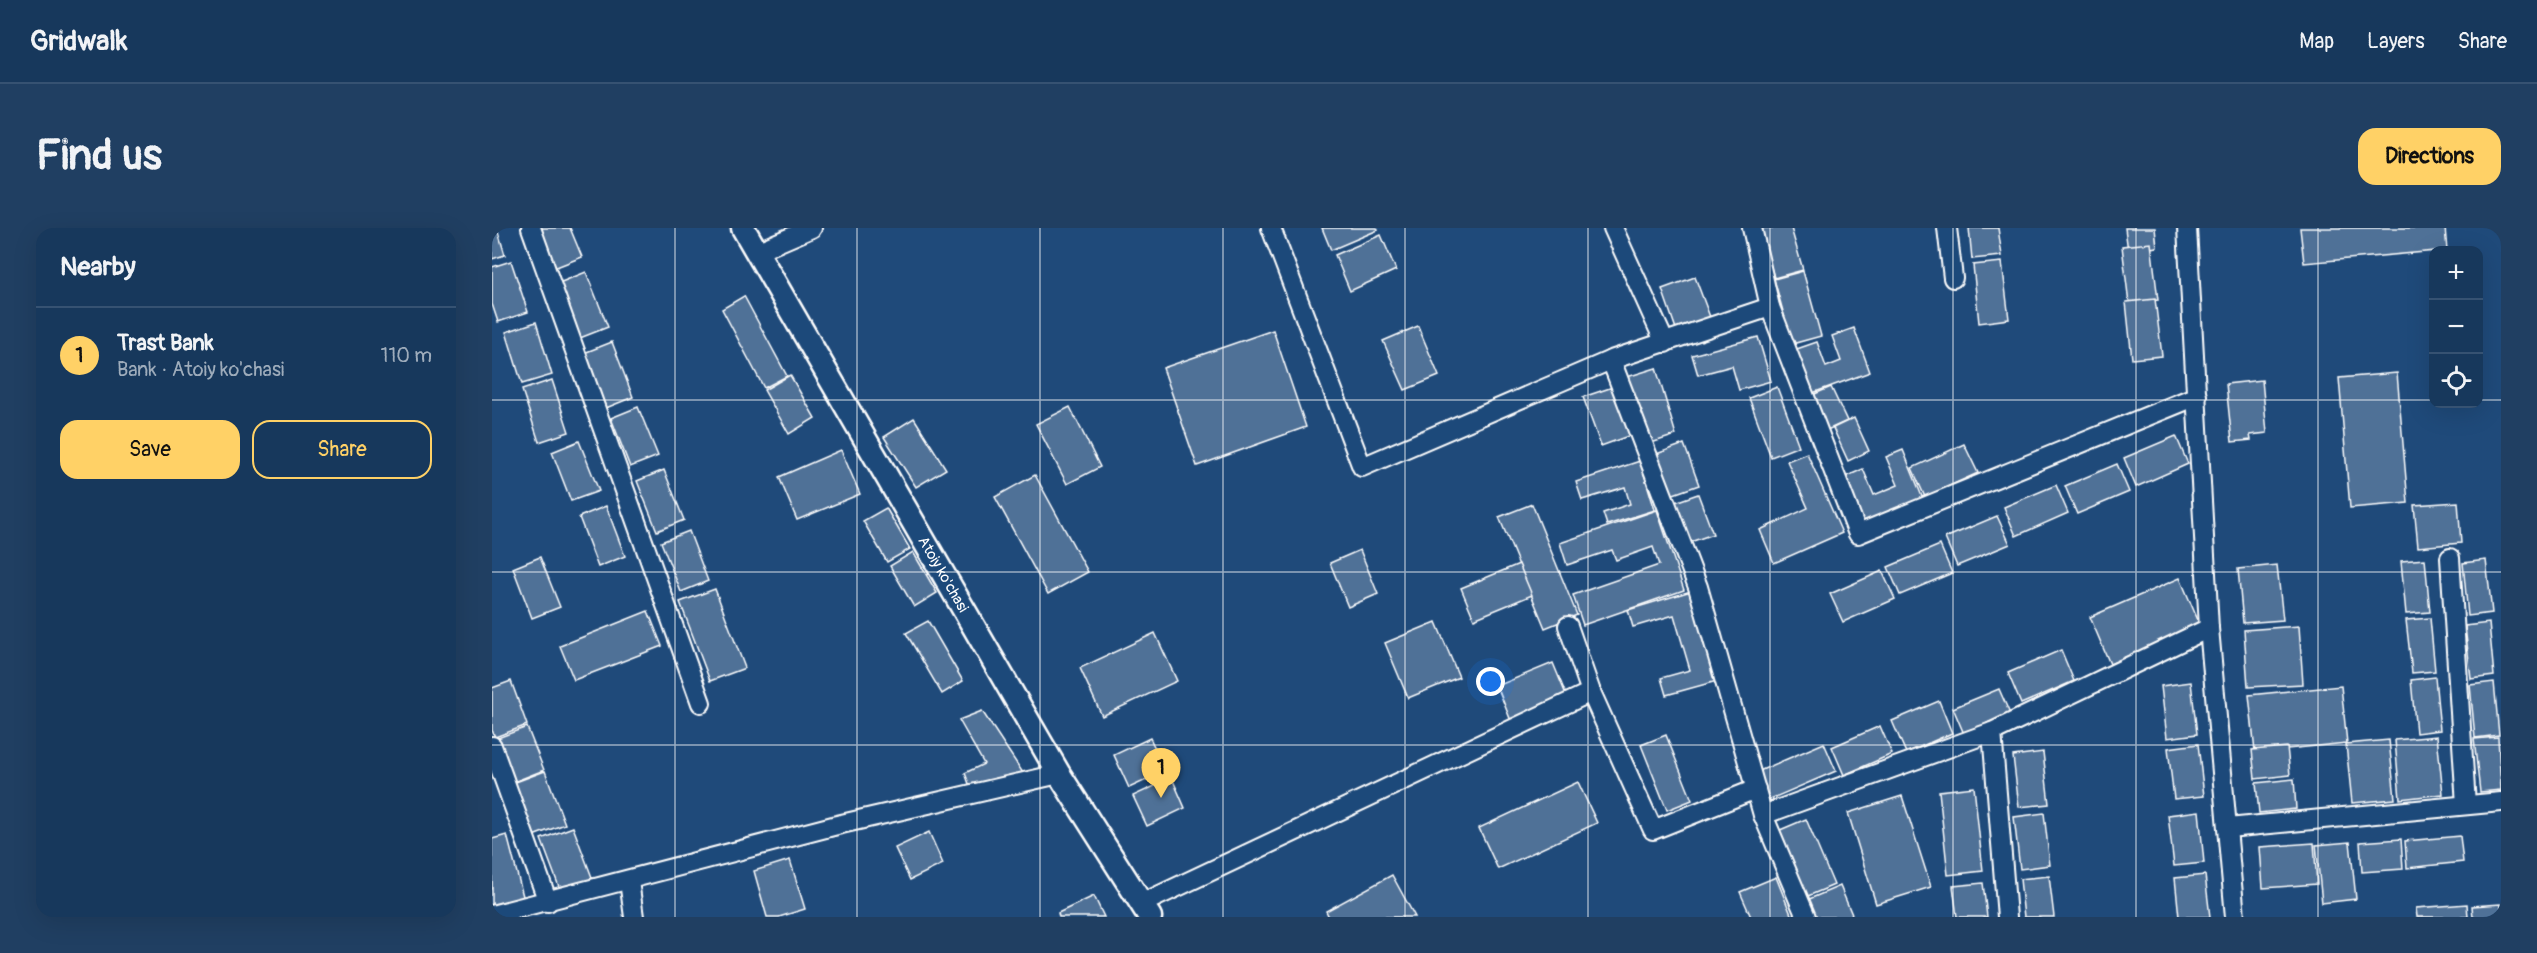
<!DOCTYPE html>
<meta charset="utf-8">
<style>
:root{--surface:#17385c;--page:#203f62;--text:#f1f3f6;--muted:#9eacbb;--line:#365272;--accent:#ffd166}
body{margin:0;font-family:Pangolin,sans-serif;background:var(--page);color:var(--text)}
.controls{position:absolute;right:18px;top:18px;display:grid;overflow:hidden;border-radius:12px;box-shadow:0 6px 24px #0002}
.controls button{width:54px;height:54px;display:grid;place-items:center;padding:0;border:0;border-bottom:2px solid var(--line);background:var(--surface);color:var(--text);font:30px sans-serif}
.you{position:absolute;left:999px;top:454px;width:21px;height:21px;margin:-15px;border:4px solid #fff;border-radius:50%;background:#1a73e8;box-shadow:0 0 0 9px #1a73e833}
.badge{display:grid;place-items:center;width:39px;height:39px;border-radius:50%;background:var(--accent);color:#111;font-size:20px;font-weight:700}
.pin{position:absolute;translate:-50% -50px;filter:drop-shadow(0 2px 3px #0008)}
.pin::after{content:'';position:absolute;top:32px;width:21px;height:18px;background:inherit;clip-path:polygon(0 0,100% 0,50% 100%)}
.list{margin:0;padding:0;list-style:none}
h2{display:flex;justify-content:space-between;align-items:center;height:78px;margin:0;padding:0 24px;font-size:26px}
h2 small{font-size:20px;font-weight:400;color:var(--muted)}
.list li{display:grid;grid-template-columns:39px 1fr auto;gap:18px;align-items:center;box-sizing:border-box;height:96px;padding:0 24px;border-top:2px solid var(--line)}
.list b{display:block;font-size:22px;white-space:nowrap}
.list p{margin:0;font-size:20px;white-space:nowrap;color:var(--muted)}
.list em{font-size:20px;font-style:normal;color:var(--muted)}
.actions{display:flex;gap:12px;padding:18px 24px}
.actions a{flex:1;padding:14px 0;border:2px solid var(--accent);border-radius:18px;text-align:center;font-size:21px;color:var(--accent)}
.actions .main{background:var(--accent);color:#111}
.icon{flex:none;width:33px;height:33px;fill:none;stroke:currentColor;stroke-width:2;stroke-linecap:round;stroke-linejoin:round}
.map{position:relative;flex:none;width:2009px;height:689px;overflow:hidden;border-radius:18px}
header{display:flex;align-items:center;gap:36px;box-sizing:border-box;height:84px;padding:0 30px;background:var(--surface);border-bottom:2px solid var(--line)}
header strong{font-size:28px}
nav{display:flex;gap:33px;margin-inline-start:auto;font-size:21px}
.intro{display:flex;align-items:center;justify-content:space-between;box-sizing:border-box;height:144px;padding:0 36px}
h1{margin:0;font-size:42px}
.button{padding:15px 27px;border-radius:18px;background:var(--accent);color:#111;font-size:21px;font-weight:700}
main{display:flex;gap:36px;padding:0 36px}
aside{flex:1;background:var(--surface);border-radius:18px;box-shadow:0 6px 24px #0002}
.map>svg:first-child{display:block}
.building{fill:#507197;stroke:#fff;stroke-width:1.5}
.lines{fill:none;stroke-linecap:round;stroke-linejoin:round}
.minor-casing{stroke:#fff;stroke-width:22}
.tertiary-casing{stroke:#fff;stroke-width:27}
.minor{stroke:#1f4a7a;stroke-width:18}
.tertiary{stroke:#1f4a7a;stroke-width:22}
.grid{fill:none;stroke:#fff;stroke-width:1.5;stroke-opacity:0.55}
.labels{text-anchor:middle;stroke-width:4.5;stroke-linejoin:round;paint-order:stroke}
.street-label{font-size:15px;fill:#fff;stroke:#1f4a7a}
</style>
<header>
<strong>Gridwalk</strong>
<nav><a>Map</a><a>Layers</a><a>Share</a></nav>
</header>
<div class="intro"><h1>Find us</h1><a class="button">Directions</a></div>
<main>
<aside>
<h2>Nearby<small></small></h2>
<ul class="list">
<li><span class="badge">1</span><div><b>Trast Bank</b><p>Bank · Atoiy ko'chasi</p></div><em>110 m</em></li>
</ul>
<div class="actions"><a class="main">Save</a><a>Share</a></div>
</aside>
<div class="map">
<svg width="2009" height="689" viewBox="0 0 2009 689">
<rect width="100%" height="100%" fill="#1f4a7a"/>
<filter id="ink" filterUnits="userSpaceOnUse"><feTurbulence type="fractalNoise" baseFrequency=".0167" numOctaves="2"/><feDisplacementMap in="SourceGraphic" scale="12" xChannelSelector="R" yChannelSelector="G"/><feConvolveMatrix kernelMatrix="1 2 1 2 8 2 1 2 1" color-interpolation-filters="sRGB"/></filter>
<g filter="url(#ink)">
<g class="building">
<path d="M0,0H5L13,27L0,31Z"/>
<path d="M47,0H78L90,29L62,40Z"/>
<path d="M830,0H885L886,2L839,22Z"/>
<path d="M1268,0H1299L1311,42L1282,50Z"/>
<path d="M1477,0H1506L1510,28L1480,31Z"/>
<path d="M1633,0H1663L1665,19L1636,23Z"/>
<path d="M1808,0H1953L1955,22L1812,35Z"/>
<path d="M889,7L904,42L858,63L843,27Z"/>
<path d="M1659,15L1666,72L1637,75L1630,18Z"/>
<path d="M19,33L36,84L6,94L0,76V39Z"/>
<path d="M1510,34L1517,91L1487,95L1481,37Z"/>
<path d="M1311,43L1329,108L1300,116L1282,51Z"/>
<path d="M94,44L116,99L88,110L67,55Z"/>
<path d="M1203,49L1218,89L1184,101L1170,61Z"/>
<path d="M252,68L295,148L272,160L230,81Z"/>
<path d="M1663,71L1670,128L1640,131L1634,74Z"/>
<path d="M44,94L60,147L30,156L14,104Z"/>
<path d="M926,98L947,148L913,162L891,113Z"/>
<path d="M1362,100L1378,144L1315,167L1299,123L1325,114L1334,139L1349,133L1340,108Z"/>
<path d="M781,102L814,199L705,238L671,140Z"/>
<path d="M1266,109L1279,153L1247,162L1240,138L1206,147L1200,127Z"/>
<path d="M120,114L141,169L114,180L92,125Z"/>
<path d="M1164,140L1184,207L1156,216L1135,149Z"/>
<path d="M1905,145L1916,275L1858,280L1847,150Z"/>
<path d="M298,147L323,190L297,206L272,162Z"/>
<path d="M60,152L77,204L47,214L30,162Z"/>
<path d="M1770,152L1775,205L1758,207L1759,212L1740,214L1734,156Z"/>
<path d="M1121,159L1139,207L1109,218L1091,169Z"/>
<path d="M1285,159L1307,218L1279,229L1257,170Z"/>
<path d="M1339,159L1355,193L1333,203L1318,168Z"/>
<path d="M146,179L166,228L138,239L119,190Z"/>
<path d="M578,179L608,239L575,256L544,196Z"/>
<path d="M422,190L454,241L424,259L392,209Z"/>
<path d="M1362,190L1377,223L1356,233L1341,200Z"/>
<path d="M1684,208L1696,236L1644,259L1632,230Z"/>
<path d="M87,213L107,263L79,273L60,224Z"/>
<path d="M1192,216L1207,257L1173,269L1159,228Z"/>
<path d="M1472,216L1486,245L1433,269L1420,240Z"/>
<path d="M349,222L368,266L305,292L287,249Z"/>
<path d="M1411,222L1431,271L1370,296L1351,250L1371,241L1382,267L1406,257L1394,229Z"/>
<path d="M1315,225L1350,305L1282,335L1268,302L1316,280L1295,233Z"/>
<path d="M1148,233L1163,282L1115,297L1111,285L1138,276L1133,259L1090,272L1084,254Z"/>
<path d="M1625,236L1637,264L1585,286L1573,258Z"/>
<path d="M172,242L192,292L165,303L145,253Z"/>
<path d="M543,247L596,344L556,366L503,269Z"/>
<path d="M1564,257L1576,285L1524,308L1512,279Z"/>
<path d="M1206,266L1221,306L1187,318L1172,278Z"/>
<path d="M1966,274L1969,315L1926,319L1922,277Z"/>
<path d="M1040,276L1085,387L1053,400L1007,289Z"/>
<path d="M114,278L133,328L106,339L87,289Z"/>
<path d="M394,280L418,321L395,334L371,293Z"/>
<path d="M1165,282L1192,362L1091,397L1081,367L1167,337L1161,319L1124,332L1120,322L1075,337L1068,315Z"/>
<path d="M1505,288L1518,316L1465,338L1453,310Z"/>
<path d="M197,303L216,353L189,364L169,314Z"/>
<path d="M1448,317L1460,345L1408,367L1396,339Z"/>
<path d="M868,322L886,366L856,379L838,335Z"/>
<path d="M421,324L445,365L422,379L398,338Z"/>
<path d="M48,329L68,379L40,390L21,340Z"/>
<path d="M1933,331L1938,384L1914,386L1909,333Z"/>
<path d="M1994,332L2000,385L1976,388L1971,335Z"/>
<path d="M1027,336L1040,367L982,391L969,360Z"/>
<path d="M1785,337L1791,392L1751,395L1746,341Z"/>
<path d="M1390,343L1403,371L1351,394L1338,366Z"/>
<path d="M1688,350L1708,397L1618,436L1598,389Z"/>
<path d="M223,361L253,440L218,453L188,374Z"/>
<path d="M1199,363L1225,453L1174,467L1169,450L1198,442L1182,387L1141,399L1136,382Z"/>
<path d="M156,383L170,418L82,452L68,418Z"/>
<path d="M1938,390L1943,443L1920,445L1914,392Z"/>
<path d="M436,393L471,453L450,466L414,405Z"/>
<path d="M944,394L967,449L916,470L893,415Z"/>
<path d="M1997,395L2002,448L1979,451L1973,398Z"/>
<path d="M1807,398L1811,456L1756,459L1752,402Z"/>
<path d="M663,405L685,453L610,488L588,440Z"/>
<path d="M1569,422L1582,453L1529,476L1516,445Z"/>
<path d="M1061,435L1075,469L1019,493L1005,458Z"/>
<path d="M1943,449L1948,502L1924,505L1919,452Z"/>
<path d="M19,453L35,497L3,509L0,502V460Z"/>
<path d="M1699,454L1705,506L1675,510L1669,458Z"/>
<path d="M2002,454L2007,507L1983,510L1978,457Z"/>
<path d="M1849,458L1855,515L1763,524L1757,467Z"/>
<path d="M1507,461L1518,486L1472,506L1461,480Z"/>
<path d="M1447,473L1460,505L1414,525L1400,493Z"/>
<path d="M490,483L535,551L480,564L473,545L492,536L467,492Z"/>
<path d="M1388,498L1400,526L1352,547L1340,519Z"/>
<path d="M35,499L52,542L19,555L3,511Z"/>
<path d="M1174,507L1200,572L1175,582L1149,517Z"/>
<path d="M1945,508L1951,566L1908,571L1903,512Z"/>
<path d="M2006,509L2009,562L1988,564L1982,511Z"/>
<path d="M658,510L674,543L637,560L622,527Z"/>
<path d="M1897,512L1903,571L1860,575L1854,516Z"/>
<path d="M1332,515L1344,543L1276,572L1265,544Z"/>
<path d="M1706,516L1712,568L1682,571L1676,520Z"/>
<path d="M1795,519L1798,547L1763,551L1760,522Z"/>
<path d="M1551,524L1557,576L1527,579L1521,528Z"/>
<path d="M53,543L73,596L41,608L21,555Z"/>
<path d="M680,550L693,580L655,598L641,568Z"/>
<path d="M1802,551L1804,581L1767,585L1764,555Z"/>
<path d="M1086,554L1105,595L1006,641L987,600Z"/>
<path d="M1482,559L1491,643L1456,647L1447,563Z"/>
<path d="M1410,568L1439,659L1384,676L1356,585Z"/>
<path d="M1707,583L1712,635L1682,638L1676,587Z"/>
<path d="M1552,585L1558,637L1528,641L1522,589Z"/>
<path d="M1314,591L1342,657L1309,671L1281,605Z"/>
<path d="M81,599L101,652L69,664L49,611Z"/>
<path d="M437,604L451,636L418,652L403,620Z"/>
<path d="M15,607L32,672L0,680V611Z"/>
<path d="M1968,608L1971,634L1915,640L1913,613Z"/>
<path d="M1909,611L1911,641L1870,644L1868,614Z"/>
<path d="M1858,614L1864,671L1830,675L1824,617Z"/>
<path d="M1822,615L1825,656L1771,660L1768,619Z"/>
<path d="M298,632L313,681L287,689H275L262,643Z"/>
<path d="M900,647L923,689H837L834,683Z"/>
<path d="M1713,647L1718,689H1687L1683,650Z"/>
<path d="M1557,648L1562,689H1532L1528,651Z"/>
<path d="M1284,649L1300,689H1259L1248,664Z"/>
<path d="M1491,655L1495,689H1465L1461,658Z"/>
<path d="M1348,658L1361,689H1322L1315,672Z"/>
<path d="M602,668L612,689H567L566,685Z"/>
<path d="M1975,676L1976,689H1925L1924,680Z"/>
<path d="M2009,676V689H1981L1980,678Z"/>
</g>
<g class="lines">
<g class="minor-casing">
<g id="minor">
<path d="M39,0L209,475"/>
<path d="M779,0L870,239L1119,132L1278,79"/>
<path d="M1121,0L1173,115"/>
<path d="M1260,0L1278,79L1366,306L1705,168"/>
<path d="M1455,0L1461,50"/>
<path d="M1695,0L1717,400L1743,689"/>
<path d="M264,24L320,0"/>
<path d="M1119,132L1206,359L1271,587L1314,689"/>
<path d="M1958,330L1974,577"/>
<path d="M1099,464L1161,602L1264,561"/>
<path d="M1500,504L1515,689"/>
<path d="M0,518L56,674"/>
<path d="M1271,587L1500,504L1717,400"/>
<path d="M1736,600L2009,574"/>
<path d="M137,653L142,689"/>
<path d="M649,676L1099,464L1076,398"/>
<path d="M0,687L345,597L567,546"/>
</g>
</g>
<g class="tertiary-casing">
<g id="tertiary">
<path id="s1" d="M251,0L567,546L658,689"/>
</g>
</g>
<use href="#minor" class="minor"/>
<use href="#tertiary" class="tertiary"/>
</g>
</g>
<path class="grid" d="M183,0V689M365,0V689M548,0V689M731,0V689M913,0V689M1096,0V689M1278,0V689M1461,0V689M1644,0V689M1826,0V689M0,172H1942M1986,172H2009M0,344H2009M0,517H2009"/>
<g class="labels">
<g class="street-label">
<text dy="5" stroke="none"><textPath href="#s1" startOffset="400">Atoiy ko'chasi</textPath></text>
</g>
</g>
</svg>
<div class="controls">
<button>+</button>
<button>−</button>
<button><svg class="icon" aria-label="locate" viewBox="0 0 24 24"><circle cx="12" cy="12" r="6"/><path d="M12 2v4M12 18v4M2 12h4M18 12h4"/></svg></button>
</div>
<div class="you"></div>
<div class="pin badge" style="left:669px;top:570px">1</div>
</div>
</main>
